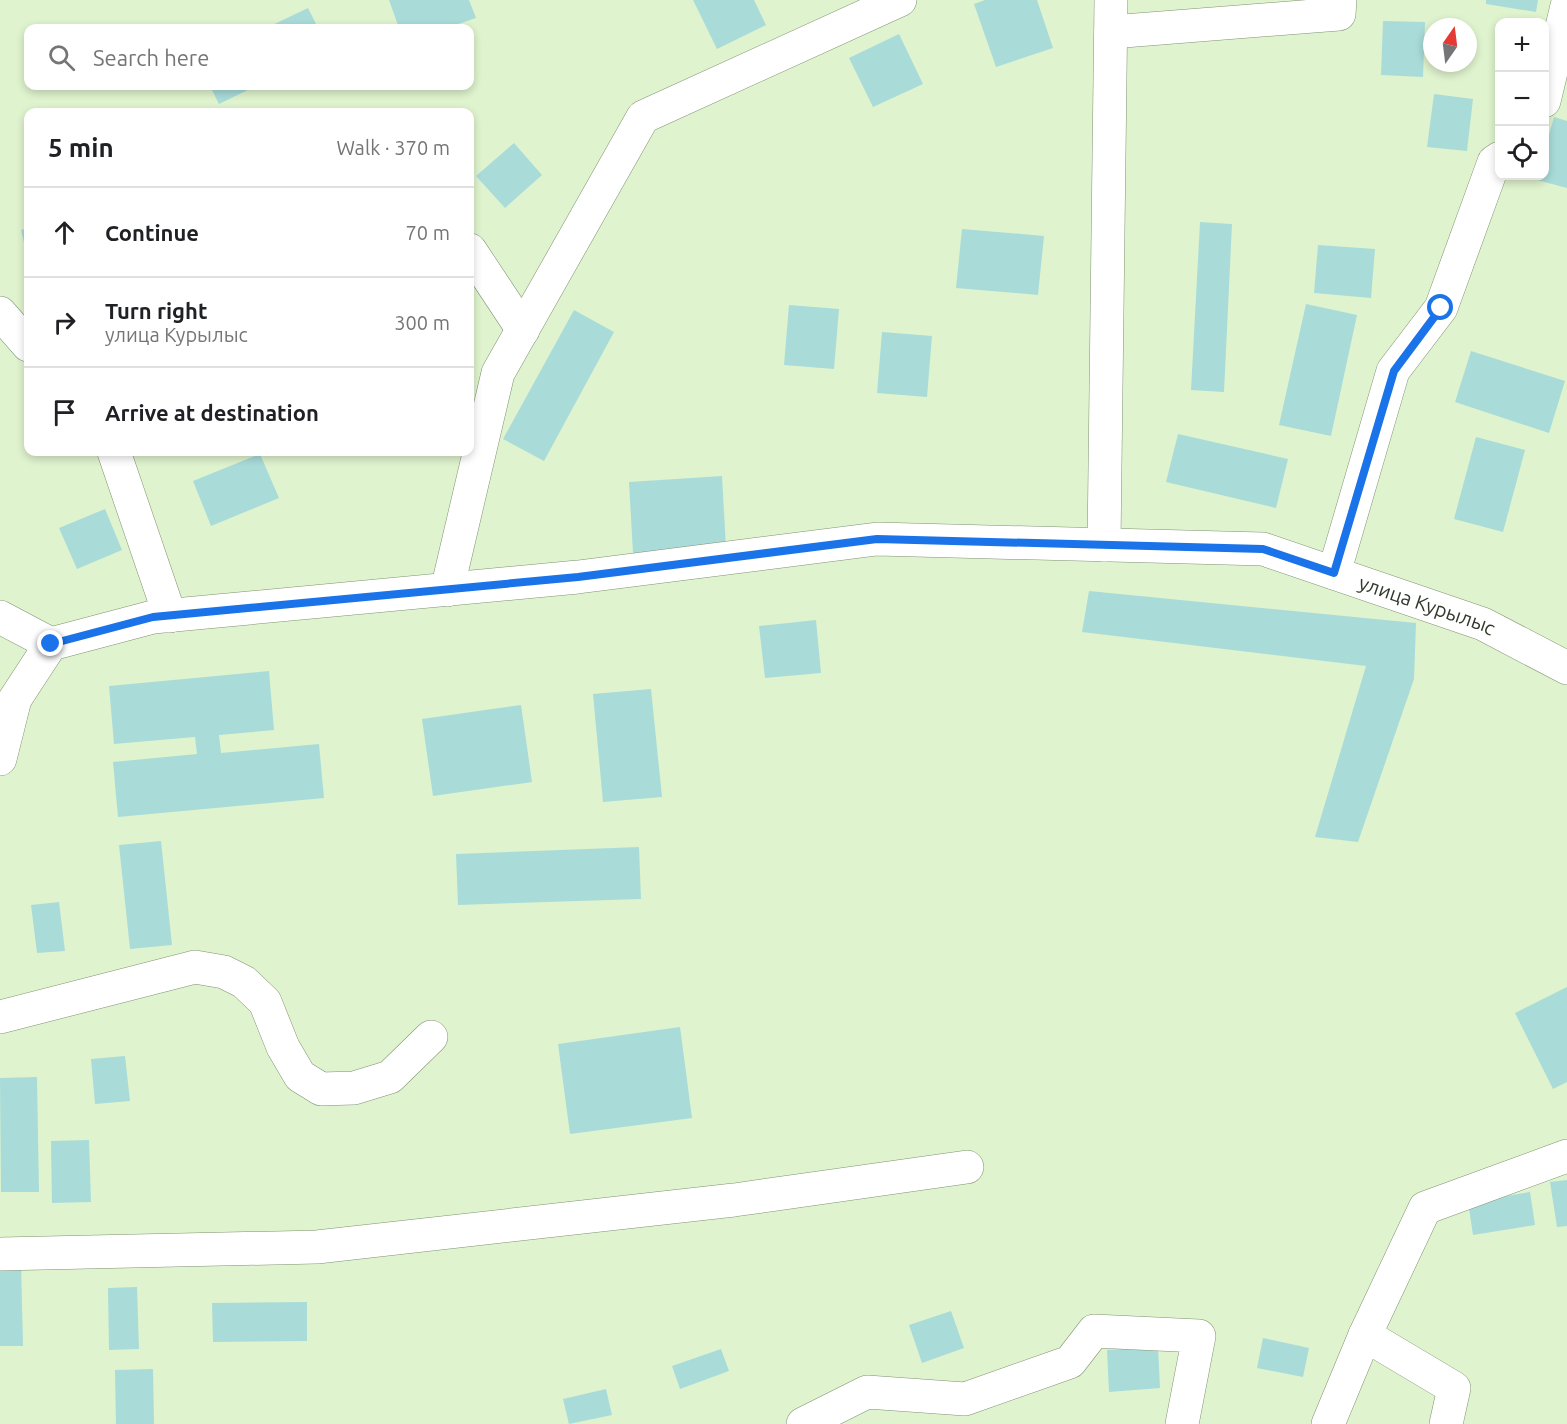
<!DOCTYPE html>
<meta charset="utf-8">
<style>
:root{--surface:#fff;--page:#f2f2f2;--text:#202124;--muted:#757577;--line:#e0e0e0}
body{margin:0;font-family:Ubuntu,sans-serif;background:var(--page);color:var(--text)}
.controls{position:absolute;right:18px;top:18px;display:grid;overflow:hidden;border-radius:12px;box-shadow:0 3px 9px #0003}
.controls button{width:54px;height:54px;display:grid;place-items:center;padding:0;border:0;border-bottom:2px solid var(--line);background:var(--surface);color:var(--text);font:30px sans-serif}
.compass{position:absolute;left:1423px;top:18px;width:54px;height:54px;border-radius:50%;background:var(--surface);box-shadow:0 3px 9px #0003;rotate:14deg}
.stop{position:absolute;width:18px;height:18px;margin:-14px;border:4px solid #1a73e8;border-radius:50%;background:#fff}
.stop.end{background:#1a73e8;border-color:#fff;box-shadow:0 2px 6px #0008}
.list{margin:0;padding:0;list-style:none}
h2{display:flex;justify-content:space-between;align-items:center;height:78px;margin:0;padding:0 24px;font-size:26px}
h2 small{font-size:20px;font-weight:400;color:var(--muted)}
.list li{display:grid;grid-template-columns:39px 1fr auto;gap:18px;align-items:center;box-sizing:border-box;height:90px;padding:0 24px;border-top:2px solid var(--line)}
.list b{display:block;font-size:22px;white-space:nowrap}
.list p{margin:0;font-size:20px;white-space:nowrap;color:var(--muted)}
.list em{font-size:20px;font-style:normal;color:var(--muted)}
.icon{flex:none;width:33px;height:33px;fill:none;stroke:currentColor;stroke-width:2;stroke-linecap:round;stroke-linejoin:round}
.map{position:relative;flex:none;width:1567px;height:1424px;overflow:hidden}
.search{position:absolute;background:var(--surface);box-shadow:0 3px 9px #0003;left:24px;top:24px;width:450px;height:66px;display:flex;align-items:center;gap:15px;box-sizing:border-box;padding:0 21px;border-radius:12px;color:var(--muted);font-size:22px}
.panel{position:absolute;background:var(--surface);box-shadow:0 3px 9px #0003;left:24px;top:108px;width:450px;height:348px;border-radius:12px}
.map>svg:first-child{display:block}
.building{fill:#a9dcd9}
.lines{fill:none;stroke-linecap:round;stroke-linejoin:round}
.minor-casing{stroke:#819372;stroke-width:34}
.minor{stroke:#fff;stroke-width:33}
.route{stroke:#1a73e8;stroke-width:8}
.labels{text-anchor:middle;stroke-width:5;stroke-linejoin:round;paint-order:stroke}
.street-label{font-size:20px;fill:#31392b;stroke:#efffe1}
</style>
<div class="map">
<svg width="1567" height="1424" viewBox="0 0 1567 1424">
<rect width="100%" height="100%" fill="#dff3ce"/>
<g class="building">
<path d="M389,0H469L476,18L446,28H399Z"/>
<path d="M693,0H754L766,25L717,49Z"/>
<path d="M985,0H1037L1053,48L996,67L974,4Z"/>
<path d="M1486,0H1538L1536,12L1486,4Z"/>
<path d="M308,8L318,28H266Z"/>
<path d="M1383,21L1425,22L1423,77L1381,75Z"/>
<path d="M899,34L923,84L873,107L849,58Z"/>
<path d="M210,86H256L219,104Z"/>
<path d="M1434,94L1473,99L1467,151L1427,147Z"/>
<path d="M1554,117L1567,121V188L1537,180L1538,176H1544V152Z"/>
<path d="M514,143L542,175L505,208L476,176Z"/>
<path d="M1200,222L1232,224L1224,392L1191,390Z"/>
<path d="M28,228V259L21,230Z"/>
<path d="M962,229L1044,236L1038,295L956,288Z"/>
<path d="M1318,245L1375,249L1371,298L1314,293Z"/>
<path d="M1306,304L1357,315L1331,436L1279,425Z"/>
<path d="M789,305L839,309L834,369L784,365Z"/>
<path d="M574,310L614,332L544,461L503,439Z"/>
<path d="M882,332L932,336L927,397L877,393Z"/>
<path d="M1471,351L1565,381L1549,433L1455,402Z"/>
<path d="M1178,434L1288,459L1276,508L1166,482Z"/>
<path d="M1476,437L1525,450L1503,532L1454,519Z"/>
<path d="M260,454L279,498L211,526L193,481Z"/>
<path d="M722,476L726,548L633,553L629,482Z"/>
<path d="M105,509L122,550L77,569L59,528Z"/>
<path d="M1089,591L1416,623L1414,679L1358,842L1315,837L1366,666L1082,632Z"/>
<path d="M816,620L821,673L765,678L759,626Z"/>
<path d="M269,671L274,730L219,735L221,753L319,744L324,798L118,817L113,762L197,754L195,737L114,744L109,686Z"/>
<path d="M651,689L662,797L603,802L593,694Z"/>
<path d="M521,705L532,782L433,796L422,719Z"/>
<path d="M161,841L172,945L130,949L119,845Z"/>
<path d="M639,847L641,899L458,905L456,854Z"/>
<path d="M59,902L65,951L37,953L31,905Z"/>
<path d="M1567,987V1082L1553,1089L1515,1013Z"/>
<path d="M680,1027L692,1118L570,1134L558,1044Z"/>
<path d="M125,1056L130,1101L95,1104L91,1059Z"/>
<path d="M37,1077L39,1192H1L0,1078Z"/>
<path d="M89,1140L91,1202L52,1203L51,1141Z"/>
<path d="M1567,1180V1226L1557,1227L1550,1182Z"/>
<path d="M1530,1192L1535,1225L1473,1235L1468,1202Z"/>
<path d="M21,1262L23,1346H0V1263Z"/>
<path d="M137,1287L139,1349L109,1350L108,1288Z"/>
<path d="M307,1302V1341L213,1342L212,1303Z"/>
<path d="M951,1311L964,1348L922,1363L909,1325Z"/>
<path d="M1263,1338L1309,1348L1303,1377L1257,1368Z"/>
<path d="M1158,1347L1160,1388L1109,1392L1107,1350Z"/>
<path d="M721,1349L729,1371L680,1389L672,1366Z"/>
<path d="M153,1369L154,1424H116L115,1370Z"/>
<path d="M606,1389L612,1415L569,1424L563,1399Z"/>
</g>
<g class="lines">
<g class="minor-casing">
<g id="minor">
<path d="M1111,32L1339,14L1340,0"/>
<path d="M1544,101L1567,6"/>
<path d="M470,250L523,330"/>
<path d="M0,313L28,345"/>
<path d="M114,452L170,616"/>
<path d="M1104,545L1111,0"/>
<path d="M1334,573L1393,371L1441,308L1494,162L1500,158"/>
<path d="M447,590L498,373L643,117L900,0"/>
<path d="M0,617L51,644"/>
<path id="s1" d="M0,759L15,699L51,644L153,617L578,577L877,539L1263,549L1483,624L1567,668"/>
<path d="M0,1017L195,967L224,972L244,982L265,1002L283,1047L300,1076L321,1089L354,1088L390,1077L431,1037"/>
<path d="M0,1254L317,1247L734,1200L967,1167"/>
<path d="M1365,1335L1454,1388L1446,1424"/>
<path d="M803,1424L867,1392L965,1399L1070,1362L1094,1331L1199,1336L1182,1424"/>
<path d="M1328,1424L1365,1335L1425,1208L1567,1156"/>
</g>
</g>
<use href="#minor" class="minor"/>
</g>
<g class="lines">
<path class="route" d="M51,644L153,617L578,577L877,539L1263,549L1334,573L1394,371L1441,308"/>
</g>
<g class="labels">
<g class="street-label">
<text dy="7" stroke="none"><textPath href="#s1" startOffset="1521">улица Курылыс</textPath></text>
</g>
</g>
</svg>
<div class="controls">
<button>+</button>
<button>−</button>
<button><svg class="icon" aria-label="locate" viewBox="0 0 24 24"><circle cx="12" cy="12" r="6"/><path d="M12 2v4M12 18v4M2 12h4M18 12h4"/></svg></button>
</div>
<svg class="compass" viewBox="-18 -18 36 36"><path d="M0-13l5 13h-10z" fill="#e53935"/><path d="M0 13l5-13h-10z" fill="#757577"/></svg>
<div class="stop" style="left:1441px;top:308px"></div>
<div class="stop end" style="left:51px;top:644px"></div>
<div class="search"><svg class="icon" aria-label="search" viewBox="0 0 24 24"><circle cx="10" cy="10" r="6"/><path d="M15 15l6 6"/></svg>Search here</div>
<section class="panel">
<h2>5 min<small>Walk · 370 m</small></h2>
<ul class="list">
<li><svg class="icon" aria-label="ahead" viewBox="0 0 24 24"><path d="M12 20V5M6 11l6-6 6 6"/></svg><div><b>Continue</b></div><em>70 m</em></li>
<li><svg class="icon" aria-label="right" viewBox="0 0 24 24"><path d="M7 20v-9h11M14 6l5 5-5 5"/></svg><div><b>Turn right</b><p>улица Курылыс</p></div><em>300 m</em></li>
<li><svg class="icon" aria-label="arrive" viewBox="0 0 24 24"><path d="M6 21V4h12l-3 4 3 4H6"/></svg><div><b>Arrive at destination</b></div></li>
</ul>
</section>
</div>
